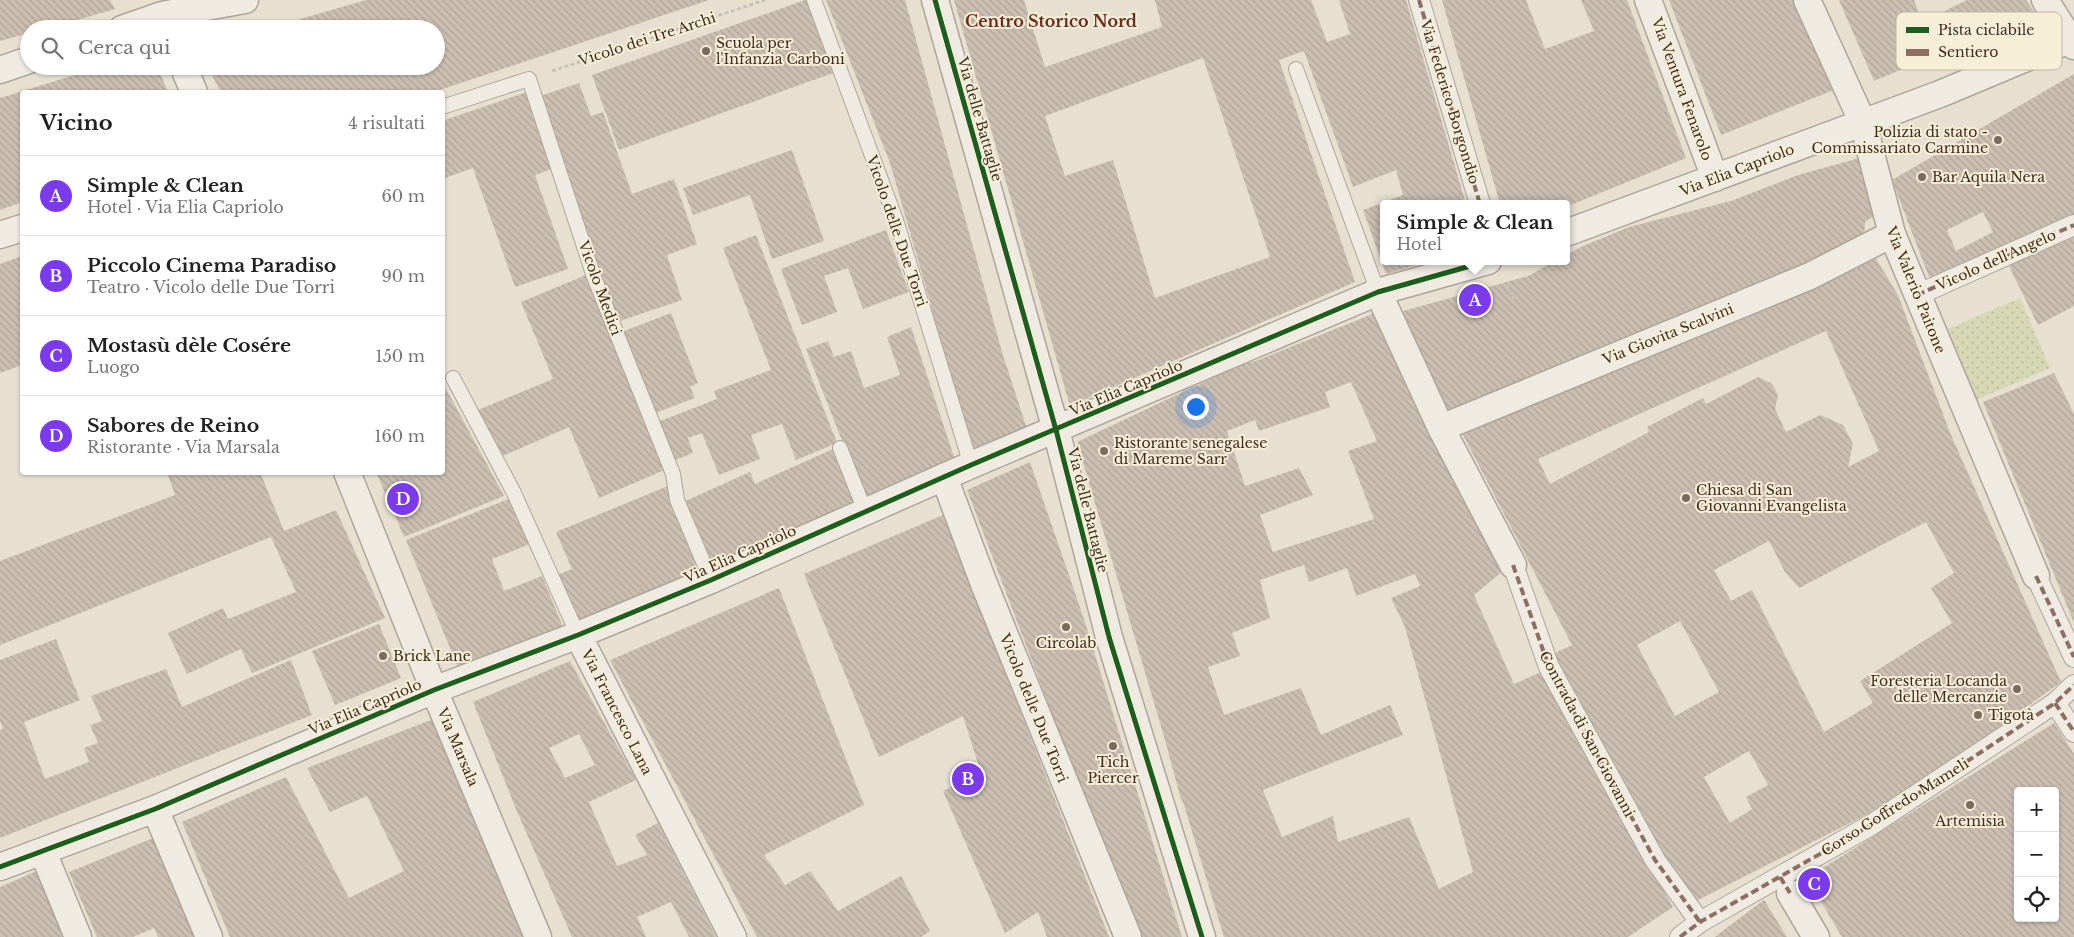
<!DOCTYPE html>
<html lang="it">
<meta charset="utf-8">
<style>
:root{--surface:#fff;--page:#f2f2f2;--text:#222;--muted:#767676;--line:#e0e0e0;--accent:#7c3aed}
body{margin:0;font-family:"Libre Baskerville",serif;background:var(--page);color:var(--text)}
.controls{position:absolute;right:15px;bottom:15px;display:grid;overflow:hidden;border-radius:5px;box-shadow:0 1px 4px #0004}
.controls button{width:45px;height:45px;display:grid;place-items:center;padding:0;border:0;border-bottom:1px solid var(--line);background:var(--surface);color:var(--text);font:25px sans-serif}
.you{position:absolute;left:1195px;top:406px;width:18px;height:18px;margin:-12px;border:4px solid #fff;border-radius:50%;background:#1a73e8;box-shadow:0 0 0 8px #1a73e833}
.badge{display:grid;place-items:center;width:32px;height:32px;border-radius:50%;background:var(--accent);color:#fff;font-size:16px;font-weight:700}
.pin{position:absolute;translate:-50% -50%;border:2px solid #fff;box-shadow:0 1px 5px #0006}
.popup{position:absolute;left:1380px;top:200px;width:190px;height:65px;box-sizing:border-box;display:grid;place-content:center;border-radius:5px;background:var(--surface);filter:drop-shadow(0 1px 4px #0005);font-size:16px;white-space:nowrap;color:var(--muted)}
.popup b{font-size:19px;color:var(--text)}
.popup::after{content:'';position:absolute;left:50%;top:100%;margin-left:-10px;border:10px solid transparent;border-top-color:var(--surface)}
.list{margin:0;padding:0;list-style:none}
h2{display:flex;justify-content:space-between;align-items:center;height:65px;margin:0;padding:0 20px;font-size:21px}
h2 small{font-size:16px;font-weight:400;color:var(--muted)}
.list li{display:grid;grid-template-columns:32px 1fr auto;gap:15px;align-items:center;box-sizing:border-box;height:80px;padding:0 20px;border-top:1px solid var(--line)}
.list b{display:block;font-size:19px;white-space:nowrap}
.list p{margin:0;font-size:16px;white-space:nowrap;color:var(--muted)}
.list em{font-size:16px;font-style:normal;color:var(--muted)}
.icon{flex:none;width:28px;height:28px;fill:none;stroke:currentColor;stroke-width:2;stroke-linecap:round;stroke-linejoin:round}
.map{position:relative;flex:none;width:2074px;height:937px;overflow:hidden}
.search{position:absolute;background:var(--surface);box-shadow:0 1px 4px #0004;left:20px;top:20px;width:425px;height:55px;display:flex;align-items:center;gap:12px;box-sizing:border-box;padding:0 18px;border-radius:28px;color:var(--muted);font-size:19px}
.panel{position:absolute;background:var(--surface);box-shadow:0 1px 4px #0004;left:20px;top:90px;width:425px;height:385px;border-radius:5px}
.map>svg:first-child{display:block}
.park{fill:url(#park-dots)}
.building{fill:url(#building-back-hatch);fill-rule:evenodd}
.lines{fill:none;stroke-linecap:round;stroke-linejoin:round}
.service-casing{stroke:#ada599;stroke-width:16}
.pedestrian-casing{stroke:#ada599;stroke-width:22}
.minor-casing{stroke:#ada599;stroke-width:29}
.path{stroke:#c8c2b9;stroke-width:3;stroke-dasharray:4 2.5;stroke-linecap:butt}
.service{stroke:#efebe3;stroke-width:14}
.pedestrian{stroke:#efebe3;stroke-width:20}
.minor{stroke:#efebe3;stroke-width:26}
.quiet{stroke:#8d6e63;stroke-width:4;stroke-dasharray:8 4;stroke-linecap:butt}
.cycleway-casing{stroke:#f7eed8;stroke-width:8}
.cycleway{stroke:#1b5e20;stroke-width:5}
.poi-dot{fill:#786c5e;stroke:#f7eed8;stroke-width:2}
.labels{text-anchor:middle;stroke-width:4;stroke-linejoin:round;paint-order:stroke}
.street-label{font-size:14px;fill:#3d2e20;stroke:#f7eed8}
.poi-label{font-size:14px;fill:#3d2e20;stroke:#f7eed8;text-anchor:start}
.quarter-label{font-size:16px;font-weight:bold;fill:#6b2e1e;stroke:#f7eed8}
.key{fill:#f7eed8;stroke:#bfb4a1;stroke-width:1}
.key-label{font-size:14px;fill:#3d2e20}
</style>
<div class="map">
<svg width="2074" height="937" viewBox="0 0 2074 937">
<defs>
<pattern id="park-dots" width="8" height="8" patternUnits="userSpaceOnUse" patternTransform="scale(1.25)"><rect width="8" height="8" fill="#d6d7b3"/><path d="M2 2h.1M6 6h.1" fill="none" stroke="#b9b99a" stroke-width="1.8" stroke-linecap="round"/></pattern>
<pattern id="building-back-hatch" width="6" height="6" patternUnits="userSpaceOnUse" patternTransform="scale(1.25)"><rect width="6" height="6" fill="#cbbfb2"/><path d="M-1 5l2 2M0 0l6 6M5-1l2 2" fill="none" stroke="#afa499"/></pattern>
</defs>
<rect width="100%" height="100%" fill="#e7e0d1"/>
<path class="park" d="M2020,298L2050,368L1964,405L1934,335Z"/>
<g class="building">
<path d="M0,0H110L115,9L46,29H29V33L0,41Z"/>
<path d="M366,0H709L434,92H221L207,66H436V29H266Z"/>
<path d="M805,0H809L836,72L619,150L592,75Z"/>
<path d="M826,0H905L1002,352L1026,426L973,452L890,163Z"/>
<path d="M954,0H1024L1045,67L1162,27L1155,0H1311L1327,42L1350,34L1339,0H1406L1466,204H1384V261L1426,262L1386,274L1363,210L1403,195L1396,170L1353,187L1304,51L1279,60L1355,282L1070,406ZM1203,58L1270,257L1155,298L1113,160L1065,176L1045,116Z"/>
<path d="M1442,0H1526L1545,49L1594,31L1581,0H1627L1686,158L1566,207V204H1500Z"/>
<path d="M1669,0H1793L1834,90L1721,135Z"/>
<path d="M1839,0H1914L1922,22L1967,0H2026L2036,14L1874,81Z"/>
<path d="M104,66H157L168,92H22V202L0,210V98Z"/>
<path d="M2074,74V220L1932,285L1892,180ZM1983,212L1993,232L1956,251L1947,230Z"/>
<path d="M579,83L591,116L603,112L632,194L674,179L697,244L667,255L682,300L617,322L540,96Z"/>
<path d="M527,92L554,168L535,175L568,269L515,287L473,168L442,179V121Z"/>
<path d="M792,150L824,241L772,259L750,195L693,215L683,188Z"/>
<path d="M1863,157L1875,215L1865,222L1864,238L1804,269L1443,412L1393,314L1528,276L1555,261H1566V255L1583,246L1629,227L1731,201L1798,175Z"/>
<path d="M886,230L909,292L863,309L848,268L824,276L837,312L802,325L781,269Z"/>
<path d="M2074,230V306L2038,325L2007,262Z"/>
<path d="M756,235L837,443L796,460L782,424L751,435L760,459L719,475L702,433L688,438L693,453L670,462L655,423L717,399L714,391L771,370L723,248Z"/>
<path d="M1873,254L1898,295L1951,435L2061,682L1980,741L1864,816L1698,900L1664,860L1643,824L1553,654L1572,645L1461,431ZM1826,331L1879,451L1848,467L1853,444L1843,425L1820,415L1786,432L1775,409L1778,396L1775,389L1771,383L1758,377L1706,404L1703,398L1647,427L1649,432L1550,484L1538,459ZM1926,522L1954,573L1931,588L1952,623L1860,681L1873,703L1824,732L1752,590L1731,601L1714,570L1769,541L1785,572L1799,588ZM1680,621L1719,692L1675,716L1637,645ZM1749,751L1768,785L1746,797L1752,809L1730,823L1704,777Z"/>
<path d="M22,256V365L0,373V264Z"/>
<path d="M586,275L667,469L599,498L569,427L498,458L478,410L553,379L521,302Z"/>
<path d="M671,313L698,383L690,387L695,398L655,413L637,371L624,331Z"/>
<path d="M1375,313L1503,571L1474,595L1514,684L1541,672L1673,907L1628,937H1224L1184,805L1180,796L1165,740L1077,442L1240,365L1256,361ZM1351,382L1377,441L1348,451L1374,519L1273,552L1260,515L1313,495L1299,468L1245,486L1227,431L1255,420L1259,431L1330,407L1325,392ZM1304,565L1309,582L1347,568L1356,596L1415,574L1420,586L1391,598L1405,627L1473,872L1439,889L1409,817L1338,842L1333,816L1282,837L1263,790L1403,735L1390,705L1321,735L1301,688L1224,715L1208,667L1240,656L1232,633L1270,618L1260,580Z"/>
<path d="M911,327L955,460L865,499L806,349L828,341L834,357L851,351L864,388L900,375L887,337Z"/>
<path d="M2054,373L2074,414V623L1983,402Z"/>
<path d="M444,385L504,496L404,537L376,472H442V386Z"/>
<path d="M833,449L857,505L709,569L681,503L750,472L755,484Z"/>
<path d="M1030,462L1083,616L1182,937H1137L967,490Z"/>
<path d="M167,472H260L284,531L336,510L385,618L252,673L241,649L187,674L168,633L223,608L228,619L296,592L271,537L0,645V561L175,495Z"/>
<path d="M668,486L705,573L579,625L557,575L572,569L556,532Z"/>
<path d="M511,498L530,544L492,559L504,591L542,576L563,627L459,670L406,540Z"/>
<path d="M943,515L1109,937H1047L1038,912L1005,933L943,791L981,773L963,716L879,757L804,574Z"/>
<path d="M779,588L864,805L764,855L785,885L810,871L838,911L901,876L930,931L921,937H757L610,660Z"/>
<path d="M379,624L401,678L335,705L312,651Z"/>
<path d="M56,639L80,700L24,722L45,779L89,762L84,748L98,743L90,725L102,721L91,696L166,669L182,707L291,660L312,715L0,838V730L3,729L0,721V660Z"/>
<path d="M570,661L636,780L589,802L617,866L647,855L635,835L658,823L716,937H689L671,902L637,917L646,937H572L516,809L473,702ZM579,734L595,765L565,778L549,748Z"/>
<path d="M436,718L525,937H230L182,822L286,777L349,898L404,871L367,796L330,812L307,768Z"/>
<path d="M2054,723L2074,754V937H1842L1807,878ZM2018,791H2055V918H2018Z"/>
<path d="M153,838L197,937H158L154,928L133,937H97L69,872Z"/>
<path d="M39,870L65,937H0V887Z"/>
<path d="M1764,900L1787,937H1715L1725,929Z"/>
</g>
<g class="lines">
<g class="service-casing">
<g id="service">
<path d="M814,0L896,220L971,465"/>
<path d="M1296,69L1378,292"/>
<path d="M442,107L529,79L594,277L673,474L677,500L711,580"/>
<path d="M453,378L514,493L578,635"/>
<path d="M840,448L865,511"/>
</g>
</g>
<g class="pedestrian-casing">
<g id="pedestrian">
<path d="M1419,0L1480,204"/>
<path d="M1917,295L2074,225"/>
<path d="M1513,565L1549,667L1655,860L1700,922"/>
<path d="M2036,576L2074,657"/>
<path d="M2055,703L2074,732"/>
<path d="M1680,937L1700,922L1871,825L2055,703L2074,685"/>
</g>
</g>
<g class="minor-casing">
<g id="minor">
<path d="M935,0L1056,430L1109,637L1202,937"/>
<path d="M1648,0L1715,178"/>
<path d="M1807,0L1863,123L1892,234L2036,576"/>
<path d="M2045,0L2074,46"/>
<path d="M122,29L162,15L245,0"/>
<path d="M183,66L194,92"/>
<path d="M0,70L29,60"/>
<path d="M1566,233L1940,94L2074,38"/>
<path d="M0,235L22,228"/>
<path d="M1378,292L1441,428L1513,565"/>
<path d="M1441,428L1810,276L1892,234"/>
<path d="M347,472L434,690L538,937"/>
<path d="M944,477L984,584L1128,937"/>
<path d="M578,635L733,937"/>
<path d="M155,809L209,937"/>
<path d="M43,852L78,937"/>
<path d="M0,867L155,809L434,690L578,635L711,580L971,465L1378,292L1488,261"/>
<path d="M1790,893L1816,937"/>
</g>
</g>
<g class="path">
<path d="M552,71L765,0"/>
<path d="M1507,285L1513,300"/>
</g>
<use href="#service" class="service"/>
<use href="#pedestrian" class="pedestrian"/>
<use href="#minor" class="minor"/>
<g class="quiet">
<path d="M1419,0L1480,204"/>
<path d="M1917,295L2074,225"/>
<path d="M1513,565L1549,667L1655,860L1700,922"/>
<path d="M2036,576L2074,657"/>
<path d="M2055,703L2074,732"/>
<path d="M1780,877L1790,893"/>
<path d="M1680,937L1700,922L1871,825L2055,703L2074,685"/>
</g>
<g class="cycleway-casing">
<g id="cycleway">
<path d="M935,0L1056,430L1109,637L1202,937"/>
<path d="M0,867L155,809L434,690L578,635L711,580L971,465L1378,292L1488,261"/>
</g>
</g>
<use href="#cycleway" class="cycleway"/>
</g>
<g class="poi-dot">
<circle cx="706" cy="51" r="5"/>
<circle cx="1998" cy="140" r="5"/>
<circle cx="1922" cy="177" r="5"/>
<circle cx="1104" cy="451" r="5"/>
<circle cx="1686" cy="498" r="5"/>
<circle cx="1066" cy="627" r="5"/>
<circle cx="383" cy="656" r="5"/>
<circle cx="2017" cy="689" r="5"/>
<circle cx="1978" cy="715" r="5"/>
<circle cx="1113" cy="746" r="5"/>
<circle cx="1970" cy="805" r="5"/>
</g>
<g class="labels">
<g class="street-label">
<text transform="translate(647 39) rotate(-18)" y="5">Vicolo dei Tre Archi</text>
<text transform="translate(1682 89) rotate(70)" y="5">Via Ventura Fenarolo</text>
<text transform="translate(1450 102) rotate(73)" y="5">Via Federico Borgondio</text>
<text transform="translate(980 119) rotate(74)" y="5">Via delle Battaglie</text>
<text transform="translate(1737 170) rotate(-21)" y="5">Via Elia Capriolo</text>
<text transform="translate(897 231) rotate(71)" y="5">Vicolo delle Due Torri</text>
<text transform="translate(1996 260) rotate(-24)" y="5">Vicolo dell'Angelo</text>
<text transform="translate(600 288) rotate(70)" y="5">Vicolo Medici</text>
<text transform="translate(1916 290) rotate(68)" y="5">Via Valerio Paitone</text>
<text transform="translate(1668 334) rotate(-22)" y="5">Via Giovita Scalvini</text>
<text transform="translate(1126 388) rotate(-23)" y="5">Via Elia Capriolo</text>
<text transform="translate(1088 510) rotate(76)" y="5">Via delle Battaglie</text>
<text transform="translate(740 554) rotate(-24)" y="5">Via Elia Capriolo</text>
<text transform="translate(365 707) rotate(-23)" y="5">Via Elia Capriolo</text>
<text transform="translate(1034 708) rotate(68)" y="5">Vicolo delle Due Torri</text>
<text transform="translate(617 712) rotate(63)" y="5">Via Francesco Lana</text>
<text transform="translate(1587 734) rotate(62)" y="5">Contrada di San Giovanni</text>
<text transform="translate(458 747) rotate(67)" y="5">Via Marsala</text>
<text transform="translate(1895 807) rotate(-32)" y="5">Corso Goffredo Mameli</text>
</g>
<g class="poi-label">
<text x="716" y="48">Scuola per<tspan x="716" dy="16">l'Infanzia Carboni</tspan></text>
<text x="1988" y="137" text-anchor="end">Polizia di stato -<tspan x="1988" dy="16">Commissariato Carmine</tspan></text>
<text x="1932" y="182">Bar Aquila Nera</text>
<text x="1114" y="448">Ristorante senegalese<tspan x="1114" dy="16">di Mareme Sarr</tspan></text>
<text x="1696" y="495">Chiesa di San<tspan x="1696" dy="16">Giovanni Evangelista</tspan></text>
<text x="1066" y="648" text-anchor="middle">Circolab</text>
<text x="393" y="661">Brick Lane</text>
<text x="2007" y="686" text-anchor="end">Foresteria Locanda<tspan x="2007" dy="16">delle Mercanzie</tspan></text>
<text x="1988" y="720">Tigotà</text>
<text x="1113" y="767" text-anchor="middle">Tich<tspan x="1113" dy="16">Piercer</tspan></text>
<text x="1970" y="826" text-anchor="middle">Artemisia</text>
</g>
<g class="quarter-label">
<text x="1051" y="27">Centro Storico Nord</text>
</g>
</g>
<rect x="1896" y="12" width="166" height="58" rx="8" class="key"/>
<rect x="1906" y="27" width="23" height="6" fill="#1b5e20"/>
<rect x="1906" y="49" width="23" height="7" fill="#8d6e63"/>
<g class="key-label">
<text x="1938" y="35">Pista ciclabile</text>
<text x="1938" y="57">Sentiero</text>
</g>
</svg>
<div class="controls">
<button>+</button>
<button>−</button>
<button><svg class="icon" aria-label="locate" viewBox="0 0 24 24"><circle cx="12" cy="12" r="6"/><path d="M12 2v4M12 18v4M2 12h4M18 12h4"/></svg></button>
</div>
<div class="you"></div>
<div class="pin badge" style="left:1475px;top:300px">A</div>
<div class="popup"><b>Simple &amp; Clean</b>Hotel</div>
<div class="pin badge" style="left:968px;top:779px">B</div>
<div class="pin badge" style="left:1814px;top:884px">C</div>
<div class="pin badge" style="left:403px;top:499px">D</div>
<div class="search"><svg class="icon" aria-label="search" viewBox="0 0 24 24"><circle cx="10" cy="10" r="6"/><path d="M15 15l6 6"/></svg>Cerca qui</div>
<section class="panel">
<h2>Vicino<small>4 risultati</small></h2>
<ul class="list">
<li><span class="badge">A</span><div><b>Simple &amp; Clean</b><p>Hotel · Via Elia Capriolo</p></div><em>60 m</em></li>
<li><span class="badge">B</span><div><b>Piccolo Cinema Paradiso</b><p>Teatro · Vicolo delle Due Torri</p></div><em>90 m</em></li>
<li><span class="badge">C</span><div><b>Mostasù dèle Cosére</b><p>Luogo</p></div><em>150 m</em></li>
<li><span class="badge">D</span><div><b>Sabores de Reino</b><p>Ristorante · Via Marsala</p></div><em>160 m</em></li>
</ul>
</section>
</div>
